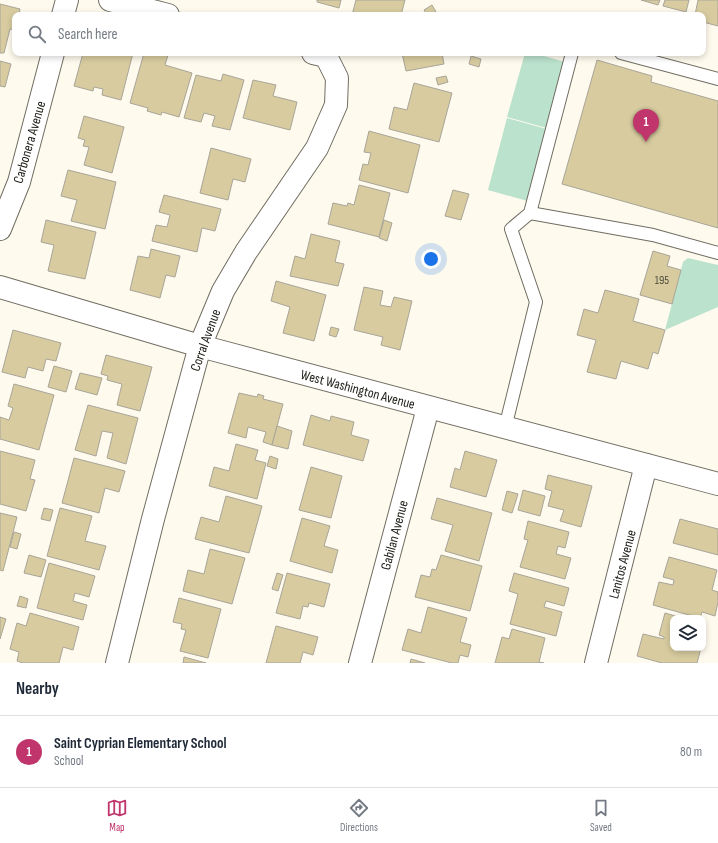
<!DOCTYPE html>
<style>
:root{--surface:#fff;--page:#f2f2f3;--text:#1f2937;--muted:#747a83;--line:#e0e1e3;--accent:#c0356c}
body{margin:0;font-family:"Sofia Sans Condensed",sans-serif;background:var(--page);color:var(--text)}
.controls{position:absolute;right:12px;bottom:12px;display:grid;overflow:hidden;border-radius:8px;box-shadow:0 2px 6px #0003}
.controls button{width:36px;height:36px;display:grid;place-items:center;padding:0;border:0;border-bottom:1px solid var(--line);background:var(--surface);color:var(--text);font:20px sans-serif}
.you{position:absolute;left:431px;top:259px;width:14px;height:14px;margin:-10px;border:3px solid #fff;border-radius:50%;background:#1a73e8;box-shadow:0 0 0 6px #1a73e833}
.badge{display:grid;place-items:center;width:26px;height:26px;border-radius:50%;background:var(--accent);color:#fff;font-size:13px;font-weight:700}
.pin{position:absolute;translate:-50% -33px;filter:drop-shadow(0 1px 2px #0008)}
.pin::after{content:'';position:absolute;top:21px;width:14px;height:12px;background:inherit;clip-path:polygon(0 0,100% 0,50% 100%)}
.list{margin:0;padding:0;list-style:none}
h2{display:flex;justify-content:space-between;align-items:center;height:52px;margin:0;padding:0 16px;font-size:17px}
h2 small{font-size:13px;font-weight:400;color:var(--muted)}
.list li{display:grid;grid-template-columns:26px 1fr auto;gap:12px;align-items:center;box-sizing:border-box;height:72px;padding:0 16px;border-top:1px solid var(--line)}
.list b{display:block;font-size:15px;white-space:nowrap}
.list p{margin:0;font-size:13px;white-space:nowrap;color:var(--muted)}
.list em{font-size:13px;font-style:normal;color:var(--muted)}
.icon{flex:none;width:22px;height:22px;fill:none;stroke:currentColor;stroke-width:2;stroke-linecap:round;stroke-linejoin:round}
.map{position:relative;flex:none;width:718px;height:663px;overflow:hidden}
.search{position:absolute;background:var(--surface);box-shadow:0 2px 6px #0003;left:12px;right:12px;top:12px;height:44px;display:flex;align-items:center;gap:10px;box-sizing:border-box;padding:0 14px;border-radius:8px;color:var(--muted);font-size:15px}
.sheet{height:124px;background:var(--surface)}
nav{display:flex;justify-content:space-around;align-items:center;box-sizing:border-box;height:56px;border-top:1px solid var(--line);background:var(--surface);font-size:11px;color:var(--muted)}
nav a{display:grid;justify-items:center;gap:2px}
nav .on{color:var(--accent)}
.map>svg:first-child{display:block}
.green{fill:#bbe2cd}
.building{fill:#d7cb9f;stroke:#a8a599}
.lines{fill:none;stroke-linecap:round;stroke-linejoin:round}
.lane-casing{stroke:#706d62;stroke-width:14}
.street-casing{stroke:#706d62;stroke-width:24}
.secondary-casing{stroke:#706d62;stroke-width:24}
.lane{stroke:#fff;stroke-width:12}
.street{stroke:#fff;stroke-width:22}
.secondary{stroke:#fff;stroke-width:22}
.labels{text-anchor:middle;stroke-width:3;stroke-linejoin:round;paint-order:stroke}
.number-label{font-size:12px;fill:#4f4c3d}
.street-label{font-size:14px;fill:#22211c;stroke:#fff}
</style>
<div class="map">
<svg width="718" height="663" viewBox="0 0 718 663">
<rect width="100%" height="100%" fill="#fefaed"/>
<g class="green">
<path d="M525,53H533L569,63L550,129L507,117Z"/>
<path d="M507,118L550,130L531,202L488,190Z"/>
<path d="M688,258L718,265V307L665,330L683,262Z"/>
</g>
<g class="building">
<path d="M317,0H341L339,8L317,2Z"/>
<path d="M356,0H405L401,15L384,13L383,15H352Z"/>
<path d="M641,0H660L658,5Z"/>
<path d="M665,0H689L686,12L663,6Z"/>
<path d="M698,0H718V26L703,22V15H695Z"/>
<path d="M0,4L20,9L19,15H15V30L10,29L4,53H0Z"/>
<path d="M432,5L436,12L427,15L424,10Z"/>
<path d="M83,53L109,54L110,53H133L121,100L102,95L103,89L94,87L93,91L74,86Z"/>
<path d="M144,53L168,55L165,65L192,73L179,117L162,112L161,115L147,111L148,108L130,103Z"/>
<path d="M402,53H442L444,64L406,71Z"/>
<path d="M471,56L481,59L479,67L469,64Z"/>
<path d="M597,60L652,76L651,82L718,101V228L562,184Z"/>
<path d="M0,61L11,64L5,87L0,86Z"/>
<path d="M223,74L244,80L230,130L212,126L215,116L204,113L201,122L184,118L196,75L221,81Z"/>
<path d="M446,76L448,82L438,85L436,78Z"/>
<path d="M253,80L276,85L273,96L297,102L290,130L243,118Z"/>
<path d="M414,83L452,93L439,142L389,129L394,107L407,110Z"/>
<path d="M84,116L124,127L112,173L84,165L89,147L83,146L85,140L78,138Z"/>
<path d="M369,131L420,145L408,193L359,180L363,164L368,165L371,153L364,152Z"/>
<path d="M211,148L251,159L245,182L233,179L228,200L200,193Z"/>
<path d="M68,170L116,182L105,229L71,221L77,200L61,196Z"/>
<path d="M359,185L390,193L379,237L328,224L333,203L347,206L348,203L354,205Z"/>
<path d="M453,190L469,194L461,220L445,216Z"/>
<path d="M164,195L221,209L215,231L202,228L197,252L152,241L156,225L167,227L170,215L159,212Z"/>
<path d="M46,220L96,232L85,279L48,271L54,245L41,242Z"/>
<path d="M384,220L392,223L387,241L379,238Z"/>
<path d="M311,234L340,241L335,262L344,264L338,286L290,276L295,256L305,259Z"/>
<path d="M151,249L180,256L175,277L166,275L160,298L130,290L138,256L149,258Z"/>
<path d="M653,251L670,256L667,266L681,270L672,304L640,295Z"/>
<path d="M276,281L326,295L314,341L283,333L290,307L271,301Z"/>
<path d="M364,287L383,291L380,305L391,307L394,297L412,301L400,350L381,345L383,337L354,330Z"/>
<path d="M605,290L639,299L633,321L665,330L658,354L653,352L648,369L621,361L616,379L587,372L596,340L577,335L584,309L598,313Z"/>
<path d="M331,327L339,329L336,337L329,335Z"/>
<path d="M13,330L61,343L56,361L46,359L43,371L28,367L25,378L2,372Z"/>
<path d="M106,355L152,367L140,411L117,405L122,384L107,380L108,376L101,374Z"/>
<path d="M54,366L72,371L66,392L48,387Z"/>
<path d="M80,373L102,378L97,395L75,389Z"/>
<path d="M14,384L54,395L39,450L0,439V417L9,420L13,408L8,406Z"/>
<path d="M239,393L257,397L258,394L264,396L263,399L283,404L272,445L263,442L266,432L248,427L246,438L228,433Z"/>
<path d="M88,405L138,418L126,464L107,458L113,433L102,431L96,456L75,450Z"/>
<path d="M311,415L330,421L331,416L354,422L351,435L369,440L363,461L303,445Z"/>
<path d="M277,426L292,431L288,449L272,445Z"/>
<path d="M236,444L258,450L255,460L266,463L257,499L209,486L214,467L229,471Z"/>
<path d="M0,451L35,460L30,479L35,480L26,511L0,504Z"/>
<path d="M465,451L497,460L486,497L450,487L455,468L460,470Z"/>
<path d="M270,456L278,459L276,469L267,466Z"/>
<path d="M74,458L125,471L119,492L105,488L99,513L62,503Z"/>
<path d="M311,467L342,476L331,518L299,510Z"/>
<path d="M548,475L592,486L581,527L560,521L564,510L548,506L552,491L545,489Z"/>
<path d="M523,490L545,496L540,516L518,510Z"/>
<path d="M507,491L518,494L512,513L502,510Z"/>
<path d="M226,496L262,506L249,553L195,539L201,517L219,522Z"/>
<path d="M437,498L492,513L479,561L445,551L453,525L431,519Z"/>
<path d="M44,508L53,510L50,521L41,519Z"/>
<path d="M60,508L92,516L85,541L106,546L99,570L47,556Z"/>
<path d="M0,513L17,517L3,571L0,570Z"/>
<path d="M302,518L330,526L324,546L338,550L332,573L290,561Z"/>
<path d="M680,519L718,529V555L673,543Z"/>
<path d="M528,521L569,532L565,548L558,546L556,554L571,558L565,579L520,567L528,540L524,539Z"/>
<path d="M14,532L21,534L17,549L10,547Z"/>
<path d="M210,549L245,558L232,604L183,591L188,570L204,574Z"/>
<path d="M29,555L46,560L41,577L24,573Z"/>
<path d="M441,555L482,566L470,611L415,597L421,575L430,577L432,569L436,570Z"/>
<path d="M669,557L717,570L712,590L718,592V602L715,616L702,612L700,618L653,605L659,582L673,585L674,580L663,577Z"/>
<path d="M49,563L95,576L89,597L75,593L73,601L87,605L83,620L37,608Z"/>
<path d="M277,573L283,575L278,591L272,589Z"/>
<path d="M287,573L330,584L324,607L309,603L308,607L303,606L300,619L276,613Z"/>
<path d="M514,573L569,588L564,606L546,601L544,607L562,612L556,636L510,624L518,594L509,591Z"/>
<path d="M20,596L28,599L26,608L17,606Z"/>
<path d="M179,598L221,609L208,658L180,651L186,630L181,629L182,624L173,622Z"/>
<path d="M428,607L467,618L460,642L471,645L468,657L460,655L458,663H452L402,650L408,629L421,633Z"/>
<path d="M30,613L79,627L73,650L63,647L59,663H23L17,661L19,652L10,649L17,623L26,626Z"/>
<path d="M665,613L682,618H673V648H701L697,663H662L637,656L643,634L664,639V637L659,635Z"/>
<path d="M0,617L6,619L0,639Z"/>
<path d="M276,626L318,637L313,655L303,652L300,663H266Z"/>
<path d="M512,629L545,638L539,662L544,663H495L502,637L509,639Z"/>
<path d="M184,657L206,663H183Z"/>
<path d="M411,659L425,663H410Z"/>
</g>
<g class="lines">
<g class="lane-casing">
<g id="lane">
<path d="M621,53L718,79"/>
<path d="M530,213L653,235L718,253"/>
<path d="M505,428L536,302L511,229L530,213L572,53"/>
</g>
</g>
<g class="street-casing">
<g id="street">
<path d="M110,0L168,15"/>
<path d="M63,15L67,0"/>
<path d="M0,229L19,182L53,53"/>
<path d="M117,663L153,519L200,346L223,291L246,252L317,148L336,105L337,78L326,56L313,53"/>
<path d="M360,663L428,408"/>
<path d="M596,663L646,465"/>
</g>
</g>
<g class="secondary-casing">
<path id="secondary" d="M0,287L200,346L718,484"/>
</g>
<use href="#lane" class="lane"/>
<use href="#street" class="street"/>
<use href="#secondary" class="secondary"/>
</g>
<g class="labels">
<g class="number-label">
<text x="662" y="284">195</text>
</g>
<g class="street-label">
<text transform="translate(29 142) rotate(-74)" y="5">Carbonera Avenue</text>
<text transform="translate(205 340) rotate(-70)" y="5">Corral Avenue</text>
<text transform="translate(358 389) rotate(15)" y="5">West Washington Avenue</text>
<text transform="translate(394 535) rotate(-75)" y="5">Gabilan Avenue</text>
<text transform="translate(622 564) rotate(-75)" y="5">Lanitos Avenue</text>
</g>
</g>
</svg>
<div class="controls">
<button><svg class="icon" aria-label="layers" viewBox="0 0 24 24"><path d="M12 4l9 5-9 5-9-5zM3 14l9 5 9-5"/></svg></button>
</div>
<div class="you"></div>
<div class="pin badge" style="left:646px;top:142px">1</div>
<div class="search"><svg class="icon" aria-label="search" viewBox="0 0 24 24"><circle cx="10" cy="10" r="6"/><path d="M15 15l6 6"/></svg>Search here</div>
</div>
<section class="sheet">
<h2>Nearby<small></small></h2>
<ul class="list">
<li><span class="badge">1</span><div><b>Saint Cyprian Elementary School</b><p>School</p></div><em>80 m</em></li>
</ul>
</section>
<nav>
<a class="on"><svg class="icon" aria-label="map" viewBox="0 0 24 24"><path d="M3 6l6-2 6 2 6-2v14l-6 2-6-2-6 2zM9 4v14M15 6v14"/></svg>Map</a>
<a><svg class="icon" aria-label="directions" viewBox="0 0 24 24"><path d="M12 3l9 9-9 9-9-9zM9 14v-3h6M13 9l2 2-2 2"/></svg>Directions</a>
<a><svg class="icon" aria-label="saved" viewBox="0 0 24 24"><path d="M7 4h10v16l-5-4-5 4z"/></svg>Saved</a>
</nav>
